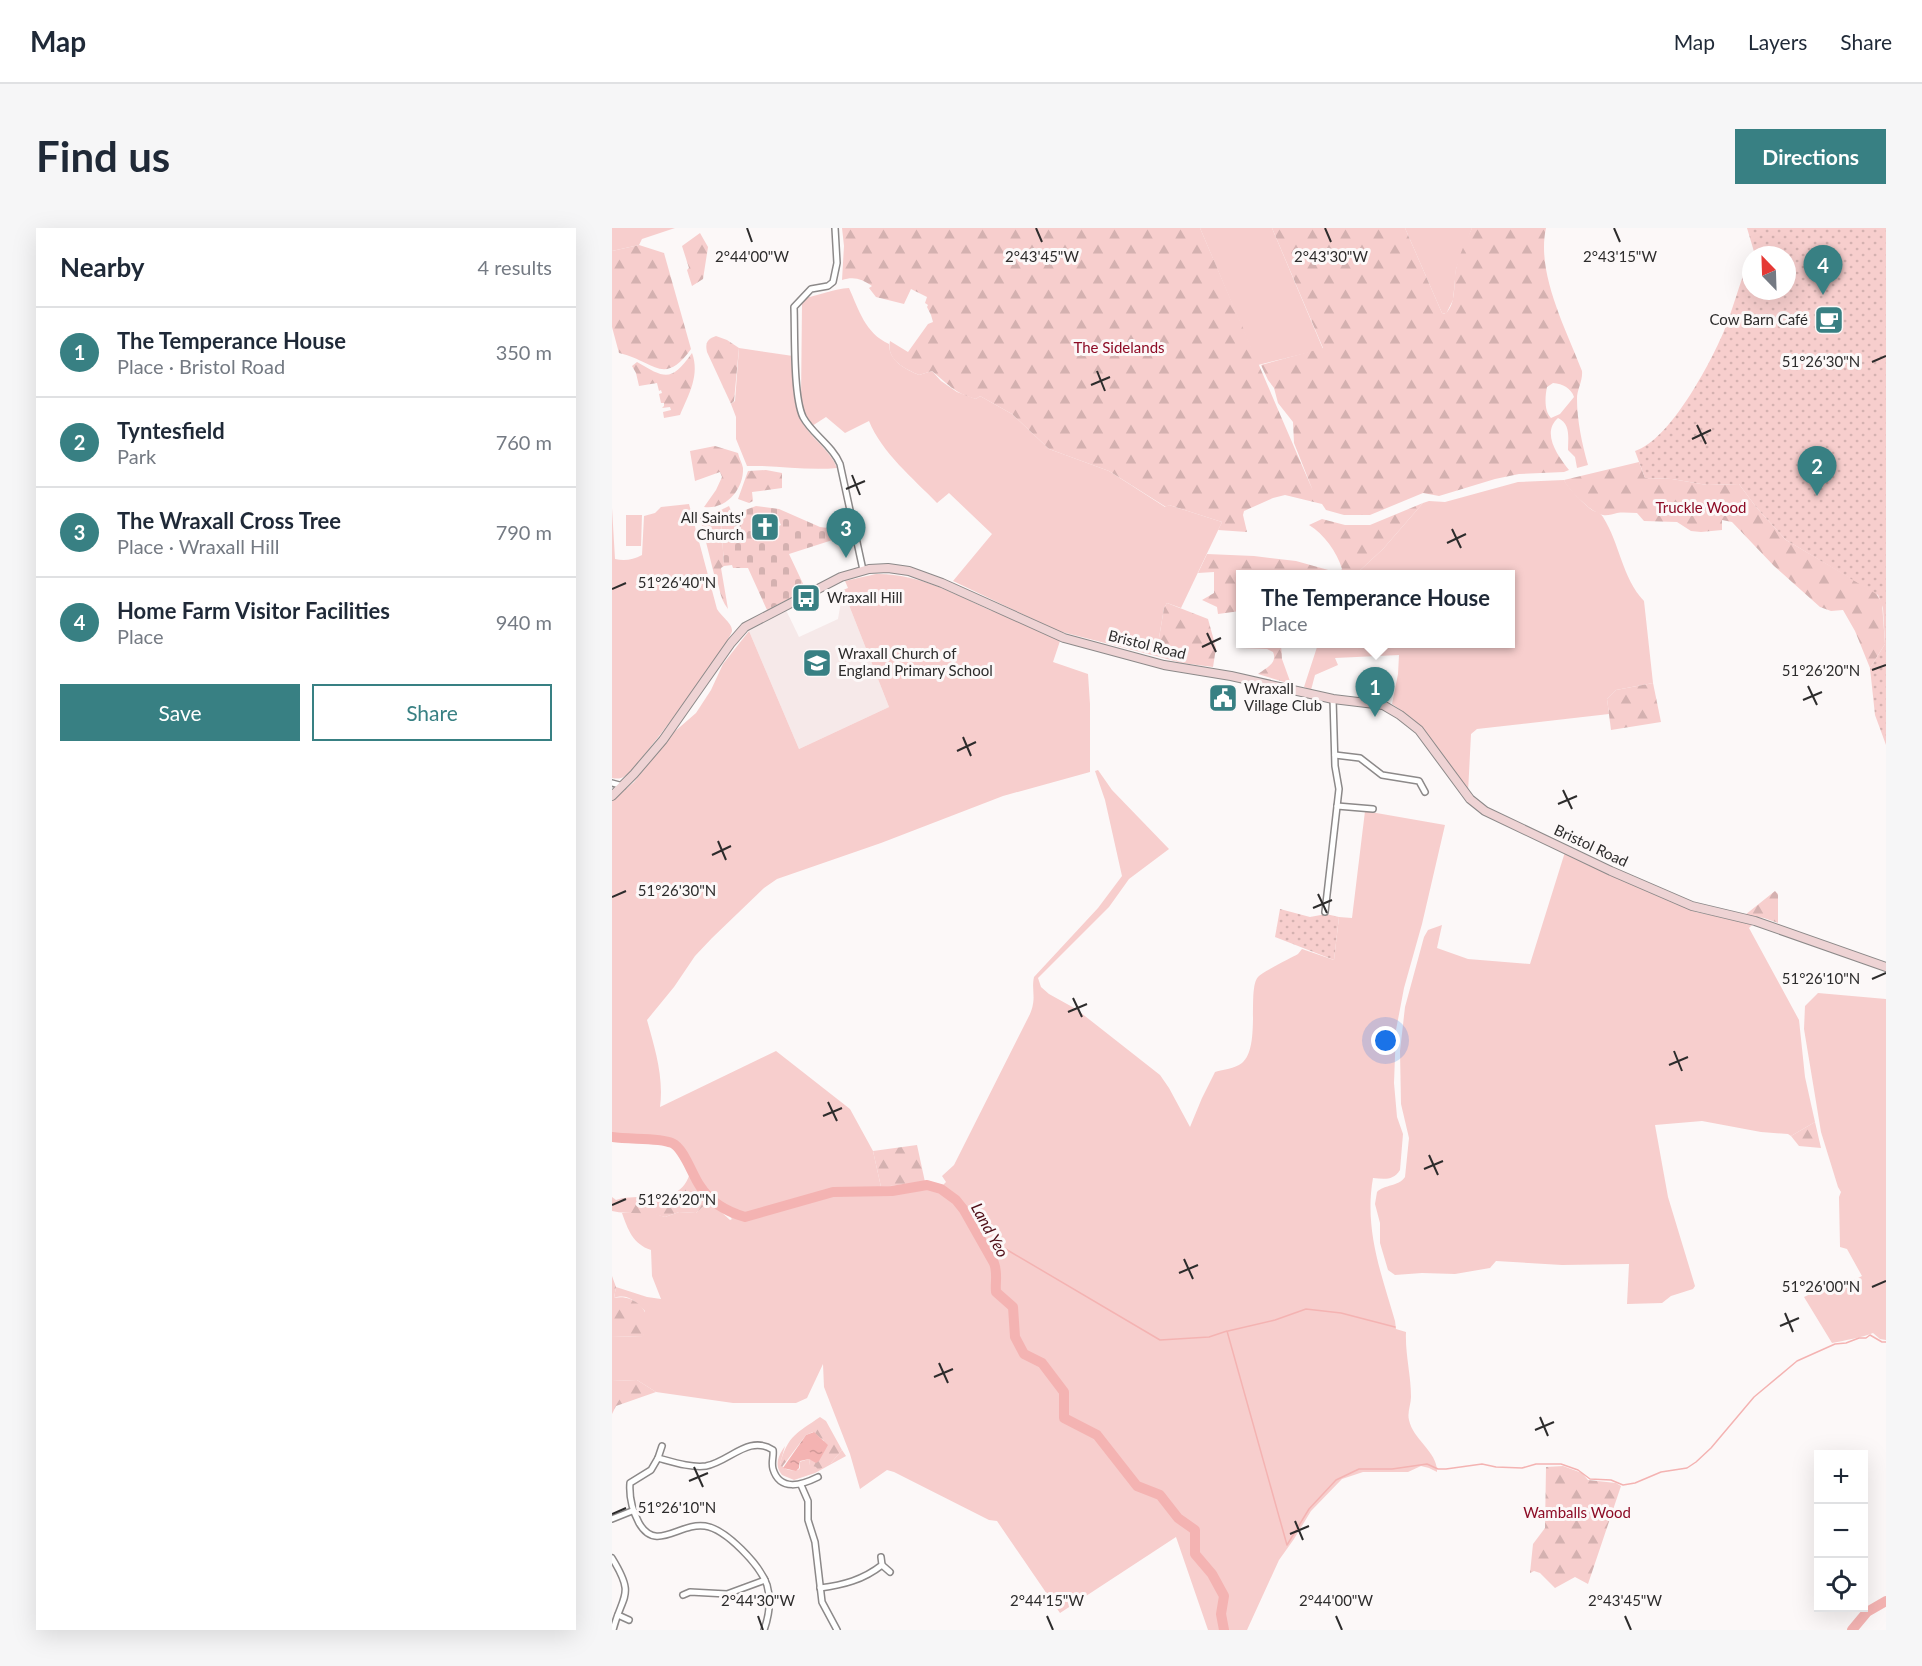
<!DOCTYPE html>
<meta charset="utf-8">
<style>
:root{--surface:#fff;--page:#f6f6f7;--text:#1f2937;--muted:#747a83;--line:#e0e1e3;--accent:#388083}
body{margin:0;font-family:Lato,sans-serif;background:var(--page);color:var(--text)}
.controls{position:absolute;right:18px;bottom:18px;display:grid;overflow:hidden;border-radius:0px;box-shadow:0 6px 24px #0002}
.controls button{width:54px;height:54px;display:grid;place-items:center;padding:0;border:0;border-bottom:2px solid var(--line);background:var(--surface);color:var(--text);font:30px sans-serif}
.compass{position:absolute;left:1130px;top:18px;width:54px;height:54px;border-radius:50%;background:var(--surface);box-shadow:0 6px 24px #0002;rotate:337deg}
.you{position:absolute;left:774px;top:813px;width:21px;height:21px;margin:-15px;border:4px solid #fff;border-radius:50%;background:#1a73e8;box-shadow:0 0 0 9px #1a73e833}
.badge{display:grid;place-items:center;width:39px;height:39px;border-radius:50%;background:var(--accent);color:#fff;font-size:20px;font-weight:700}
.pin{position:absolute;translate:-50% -50px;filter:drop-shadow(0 2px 3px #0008)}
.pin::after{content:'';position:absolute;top:32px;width:21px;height:18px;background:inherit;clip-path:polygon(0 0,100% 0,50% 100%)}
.popup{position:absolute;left:624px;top:342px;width:279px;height:78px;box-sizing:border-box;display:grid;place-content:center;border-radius:0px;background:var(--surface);filter:drop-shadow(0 2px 4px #0005);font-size:20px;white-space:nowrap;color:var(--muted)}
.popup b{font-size:22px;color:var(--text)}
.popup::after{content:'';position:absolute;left:50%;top:100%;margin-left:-12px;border:12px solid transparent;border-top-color:var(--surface)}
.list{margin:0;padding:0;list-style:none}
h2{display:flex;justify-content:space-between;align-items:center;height:78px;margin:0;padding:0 24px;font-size:26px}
h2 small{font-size:20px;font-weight:400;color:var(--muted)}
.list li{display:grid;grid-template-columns:39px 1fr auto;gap:18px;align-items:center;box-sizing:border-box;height:90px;padding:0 24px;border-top:2px solid var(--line)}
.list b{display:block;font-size:22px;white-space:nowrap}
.list p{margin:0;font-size:20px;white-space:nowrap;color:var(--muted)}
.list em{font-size:20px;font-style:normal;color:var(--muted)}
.actions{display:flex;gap:12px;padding:18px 24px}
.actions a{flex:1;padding:14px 0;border:2px solid var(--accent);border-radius:0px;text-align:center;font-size:21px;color:var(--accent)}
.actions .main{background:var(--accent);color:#fff}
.icon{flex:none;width:33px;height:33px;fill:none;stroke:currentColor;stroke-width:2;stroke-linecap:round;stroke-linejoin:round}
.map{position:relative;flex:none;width:1274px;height:1402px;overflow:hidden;border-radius:0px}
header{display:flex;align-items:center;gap:36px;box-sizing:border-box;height:84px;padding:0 30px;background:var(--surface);border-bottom:2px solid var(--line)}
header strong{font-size:28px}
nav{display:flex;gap:33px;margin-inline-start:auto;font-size:21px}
.intro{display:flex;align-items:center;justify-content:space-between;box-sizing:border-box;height:144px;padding:0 36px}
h1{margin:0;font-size:42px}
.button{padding:15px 27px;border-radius:0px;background:var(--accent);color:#fff;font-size:21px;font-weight:700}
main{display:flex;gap:36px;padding:0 36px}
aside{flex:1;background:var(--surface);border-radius:0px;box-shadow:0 6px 24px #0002}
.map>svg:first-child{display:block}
.built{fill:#f6e9e9}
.green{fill:#f7cecd}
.forest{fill:url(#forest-firs);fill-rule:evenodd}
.cemetery{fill:url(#cemetery-stones);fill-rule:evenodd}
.park{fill:url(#park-dots)}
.water{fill:url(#water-ripples)}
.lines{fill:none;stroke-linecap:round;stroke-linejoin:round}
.stream{stroke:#f4b3b2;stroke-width:1.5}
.river{stroke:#f4b3b2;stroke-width:10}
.street-casing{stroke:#8c8989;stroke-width:8}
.secondary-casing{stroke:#8c8989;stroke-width:10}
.street{stroke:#fff;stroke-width:5}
.secondary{stroke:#eed3d4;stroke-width:8}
.ticks{fill:none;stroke:#2d2c2c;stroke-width:2}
.labels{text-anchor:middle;stroke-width:6;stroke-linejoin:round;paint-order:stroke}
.poi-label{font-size:15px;fill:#2d2c2c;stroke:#fcf8f8;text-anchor:start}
.park-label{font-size:15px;fill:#8d0c26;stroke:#fcf8f8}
.street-label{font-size:15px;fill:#2d2c2c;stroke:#fcf8f8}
.water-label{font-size:16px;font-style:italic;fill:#4f0e17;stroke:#fcf8f8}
.ticks-label{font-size:15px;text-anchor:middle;fill:#2d2c2c;stroke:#fcf8f8;stroke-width:6;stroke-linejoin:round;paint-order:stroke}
</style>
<header>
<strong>Map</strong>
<nav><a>Map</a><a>Layers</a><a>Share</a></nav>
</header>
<div class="intro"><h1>Find us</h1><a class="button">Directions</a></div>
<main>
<aside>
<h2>Nearby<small>4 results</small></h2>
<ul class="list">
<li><span class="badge">1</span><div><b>The Temperance House</b><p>Place · Bristol Road</p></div><em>350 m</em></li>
<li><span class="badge">2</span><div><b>Tyntesfield</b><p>Park</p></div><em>760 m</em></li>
<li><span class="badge">3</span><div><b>The Wraxall Cross Tree</b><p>Place · Wraxall Hill</p></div><em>790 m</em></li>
<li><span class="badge">4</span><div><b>Home Farm Visitor Facilities</b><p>Place</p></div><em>940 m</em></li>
</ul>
<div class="actions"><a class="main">Save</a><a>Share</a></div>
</aside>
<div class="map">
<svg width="1274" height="1402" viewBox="0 0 1274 1402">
<defs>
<pattern id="forest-firs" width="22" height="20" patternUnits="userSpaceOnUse" patternTransform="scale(1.5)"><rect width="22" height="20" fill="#f7cecd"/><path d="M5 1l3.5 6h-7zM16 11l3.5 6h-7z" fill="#d4b1b0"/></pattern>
<pattern id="cemetery-stones" width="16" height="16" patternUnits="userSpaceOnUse" patternTransform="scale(1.5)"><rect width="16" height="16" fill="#f7cecd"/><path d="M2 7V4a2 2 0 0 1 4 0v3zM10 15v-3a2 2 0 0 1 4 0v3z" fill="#d4b1b0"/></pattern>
<pattern id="park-dots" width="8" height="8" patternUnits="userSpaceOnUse" patternTransform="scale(1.5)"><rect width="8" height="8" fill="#f7cecd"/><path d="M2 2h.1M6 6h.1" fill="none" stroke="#d4b1b0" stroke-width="1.8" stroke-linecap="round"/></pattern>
<pattern id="water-ripples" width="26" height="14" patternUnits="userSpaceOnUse" patternTransform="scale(1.5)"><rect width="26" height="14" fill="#f4b3b2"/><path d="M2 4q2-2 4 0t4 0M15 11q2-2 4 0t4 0" fill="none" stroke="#d29a99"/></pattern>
</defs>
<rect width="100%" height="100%" fill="#fcf8f8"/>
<path class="built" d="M231,362L277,479L187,521L137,403L174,382L187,409L226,391Z"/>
<g class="green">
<path d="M0,0H63L30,11L27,17L0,23Z"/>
<path d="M588,0H660L711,121L646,137Z"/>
<path d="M793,0H860L844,41L841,72L834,86L830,85Z"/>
<path d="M237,60C247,82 253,105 277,116C277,133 293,141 307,147L320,143L329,153L345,164L364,171L368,168L400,186L437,221L497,243L553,279L557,277L610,294L569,380L555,375L552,380L544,428L446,403L341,353L380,306L337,265L325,275C301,250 270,225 257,193L233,205L214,189L200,198L193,186L189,172L190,76L193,70C208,67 222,61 237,60Z"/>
<path d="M127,120L181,128C182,152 178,180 194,200C204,214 219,224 225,240C195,243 165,237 135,238L124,211V189L119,176L123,173Z"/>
<path d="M952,252C956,260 973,277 980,282C984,284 989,285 991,289C1008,316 1010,350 1032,373L1041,455L1004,462L995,471L997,486L865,501L859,506L856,565C834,532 814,498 780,476L786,446L787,427L723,430L726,437L703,447L699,462L692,459L706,416H898V346H744L771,321L811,275L817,273L833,274L906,254Z"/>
<path d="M77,276L105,381C108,387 121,396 120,403C118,415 26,540 13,548C9,551 5,551 0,550V280L3,331C12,333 21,332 30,327L32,288L43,285L49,279Z"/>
<path d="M14,287H30L29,318H14Z"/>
<path d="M264,346C305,345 343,366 380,383L381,381L448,413L441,434L476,446L478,476V544L391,568L269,615L165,651L152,660L100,710L83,728L62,759L35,792C43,821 52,849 48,879L164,823L238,881L261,923L269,959L318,954L330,958L334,954L330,948L342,937L418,786C425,769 419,763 422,749L486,680L510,648L493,572L483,543L486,542L500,562L557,621L517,651L497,679L426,750L429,759L437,766L464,781L548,847L557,860L578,899L590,870L603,844C612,841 622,841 630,835C649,819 635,761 646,749C650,744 679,730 686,726L690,721L722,732L727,689L740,690L753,583L833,597L810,696L792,760L784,802L782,855L785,889L791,906L788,942C781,953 772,951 761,950C752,1001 769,1045 783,1093L784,1101L794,1104C793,1126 799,1147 799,1169C799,1176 795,1185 797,1192C801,1212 826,1224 825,1244L817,1240L809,1238L796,1244H751L730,1251L699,1283L682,1311L667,1332L635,1402H596L564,1309L448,1385L385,1293L377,1292L282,1244L275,1242L248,1261L238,1226L212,1159L211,1136L195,1170L184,1175H121L44,1164L25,1152L0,1153V1109L31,1108L33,1083C24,1074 16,1065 2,1070L4,1059L35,1069L49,1071L40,1048L39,1022C21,1016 16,1002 10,985H41L53,989L67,984L84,985L97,973L118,992L120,991C107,976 89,962 80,945C74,934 74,919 60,915C40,908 20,912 0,907V573L22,554L61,505L84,485L99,462L111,436L137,403L187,521L277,479L231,362L236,360L233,353Z"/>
<path d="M953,624L992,644L1048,667L1084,684L1141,696L1137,700L1187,792L1193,849L1203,894L1179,908L1176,906L1149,904L1090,893L1043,897L1056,969L1083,1058L1081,1061L1059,1068L1050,1075L1015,1076L1017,1036L950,1037L884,1033L878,1040L843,1046L810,1045L783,1047L776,1042L768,1015V995L763,976L765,964C773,956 786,959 793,949L797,910L789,876L788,823L793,779L812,709L816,702L830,697L825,720L856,731L918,736Z"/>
<path d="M1206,765L1274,771V1112L1268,1111L1261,1105C1249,1110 1234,1112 1220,1115L1192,1069L1217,1057L1221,1063L1250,1048L1235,1021L1228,1019L1227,969L1229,964L1226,959L1209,904L1192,801L1193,778Z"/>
<path d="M173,1218L168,1236C173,1242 178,1243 186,1242L188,1240L187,1234L197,1231L198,1237L219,1235L230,1222L234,1228L203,1245L182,1252L170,1247C162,1237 166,1228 173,1218Z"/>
</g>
<g class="forest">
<path d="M230,0H588L701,263L682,215L681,194L666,175L662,160L656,152L649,137L711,120L660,0H793L830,85L833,86C845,76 841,55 844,41C847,27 854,13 860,0H934C924,45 954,101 970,143C971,153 965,161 965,171C965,192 970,216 976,237L965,240L963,229L956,222C956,210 959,196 946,190C929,205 946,228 957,242L952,244L907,246L883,251L827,268L811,265L758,287H732L714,282L710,276L673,267L661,270L632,283L631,287L635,304L606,302L610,294L557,277L554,279L497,243L437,221L400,186L368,168L364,171C342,165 336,156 320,143L307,147C292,140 274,132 278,113L296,124L316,96L321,94L319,87L315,79L316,77L313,75L315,69L299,61L292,76L264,69L257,60L260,58C250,51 242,48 230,52L232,18ZM941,155C951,156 959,160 962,169L948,186L939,190C932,183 933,169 935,159Z"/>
<path d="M88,5L96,19L91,51L80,58L75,42L77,40L70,18Z"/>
<path d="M27,17L52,25L79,121C52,159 42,133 7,125L0,99V23Z"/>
<path d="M104,108L115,112L127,120L122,173L119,176L95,124C93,115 95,111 104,108Z"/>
<path d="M80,125C88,147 77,166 68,187L52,190L51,184L59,182L58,179L50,180L52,178V175H49L47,166L50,165L49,162L47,163L45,155L27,158L24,145L20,138L25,134C54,151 59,154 80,125Z"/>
<path d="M103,218L126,225C127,230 130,235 131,240C132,261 114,282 92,279L104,262L110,249L108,244L83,253L78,223Z"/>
<path d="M1027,234L1033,250L1060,251L1095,257L1127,256L1144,279L1174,312L1264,365L1270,375L1273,416L1258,440L1243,403L1231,382L1219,383L1208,379L1162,338L1120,294L1110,292V302L1089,304L1079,303L1065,294L1032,293L1025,285C1018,285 1012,284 1005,285C1001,286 995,288 991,287C981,286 955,261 952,252Z"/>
<path d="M154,242L170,245V260L140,264L141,273L137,275L126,271L136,243Z"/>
<path d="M811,275L771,321L744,346H628V383L606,386L605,379L590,372L602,365V344L586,345L595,326L642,328L684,333L727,345L730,341C725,324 712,306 697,297L710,291L733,297H758Z"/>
<path d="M117,278L121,287L109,292L112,338L109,340L116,381C106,368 109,358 102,346L87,286L105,284Z"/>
<path d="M555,375L596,391L604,420L601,439L570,435L544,428L552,380Z"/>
<path d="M630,416H669L670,431L679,456L646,446C654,440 666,435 661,424L655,421L631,420L629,418Z"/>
<path d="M1041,455L1049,494L999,502L995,471L1004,462Z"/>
<path d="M1163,663L1166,666V695L1152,690L1133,687Z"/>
<path d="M1203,894L1209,920L1187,918L1179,908Z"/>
<path d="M305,917L313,954L269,959L261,923Z"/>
<path d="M78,945L86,962L97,973L84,985L67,984L53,989C36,983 18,987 0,983V969L4,972C30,963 67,981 78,945Z"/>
<path d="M0,1048L4,1059L2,1070C17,1066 35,1077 35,1093C35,1098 33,1103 31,1108L0,1109Z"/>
<path d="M25,1152L44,1164L4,1178L0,1186V1153Z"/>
<path d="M208,1189L214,1193L230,1222L219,1235L206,1242L204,1239L198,1237L197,1231L201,1232L212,1213L201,1204L194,1207L170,1239L168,1236C176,1207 185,1205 208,1189Z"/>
<path d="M951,1238L970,1245L976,1252L1004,1255L1009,1258L976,1356L963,1349L943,1360L928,1345L922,1343L918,1345L921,1316L933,1300L934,1239Z"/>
</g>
<path class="cemetery" d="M144,278L167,281L208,299L231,302L233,308L177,326L194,362L155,382L136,340H121L120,337L112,338L109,291ZM161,288L165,289L169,297L163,300L164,304L152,310L150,307L141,310L139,306L143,302L141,296Z"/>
<g class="park">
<path d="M1135,0H1274V517L1263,487L1258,440L1273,416L1271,380L1266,367L1174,312L1144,279L1127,256L1095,257L1060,251L1033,250L1023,223C1058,212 1098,136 1112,103C1121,81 1127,57 1136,34L1139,31V63H1175V27H1143Z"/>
<path d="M668,681L698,689L714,686L727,689L722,732L663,709Z"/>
</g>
<path class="water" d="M202,1204L216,1217L207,1233L204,1235L197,1231L188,1233L187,1235V1240L184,1243L171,1240L194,1207Z"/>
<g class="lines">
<g class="stream">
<path d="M371,1015L392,1020L548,1112L597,1109L615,1103L675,1317L697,1281L724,1252L747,1241H780L815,1236L826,1241H834L870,1236L884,1239L910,1240L924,1236H949L966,1242L978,1251L999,1252L1011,1257L1023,1255L1049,1244L1075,1240L1084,1234L1099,1220L1142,1169L1185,1133L1223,1116L1234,1115L1247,1110H1254L1258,1107L1270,1114H1274"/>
<path d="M616,1103L663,1092L694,1081L729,1085L783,1099"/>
</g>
<g class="river">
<path d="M0,909C17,912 46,909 60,915C72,920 80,947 88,958C98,974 116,984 133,989L221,964L280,963L315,957L329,961L344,972L352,982L382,1035C386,1045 383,1054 384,1064L401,1079L403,1109L412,1126L430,1135L452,1164V1190L485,1207L525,1258L548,1267L566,1290L583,1302V1326L600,1346L612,1368L609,1386L612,1402"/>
<path d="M1240,1402L1255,1384L1274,1373"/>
</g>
<g class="street-casing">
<g id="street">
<path d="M223,0L225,35L221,54L216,58L199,61L182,79C183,104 181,168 191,189C200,206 220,217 228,236L251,342"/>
<path d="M723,527L748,530L770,547L807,553L813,564"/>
<path d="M0,555L11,558"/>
<path d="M725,578L761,581"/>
<path d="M713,684L727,561L723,538L721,471"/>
<path d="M50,1218L46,1230L39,1242L18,1255C17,1269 20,1282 27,1295C44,1325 68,1294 93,1298C114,1301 148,1337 155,1357C159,1371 157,1388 152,1402"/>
<path d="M46,1230C61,1234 79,1240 94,1238C117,1234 137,1206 161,1222C162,1228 159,1234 161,1241C168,1264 190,1257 206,1249"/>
<path d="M189,1257L196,1273V1292L203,1314L210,1374L225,1402"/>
<path d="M0,1291L20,1283"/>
<path d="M0,1330C24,1369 10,1366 1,1402"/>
<path d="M270,1337L278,1344"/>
<path d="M208,1360C231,1357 251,1352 270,1337L269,1329"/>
<path d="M71,1367L78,1364L115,1366L153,1352"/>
<path d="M6,1387L17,1392"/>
</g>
</g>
<g class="secondary-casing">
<path id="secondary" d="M0,568L22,546L51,512L119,415L133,399L229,349L257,341L276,340L297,343L330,355L452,410L552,437L619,448L721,471L771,477L788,487L807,502L858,571L873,583L999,643L1080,678L1143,693L1274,739"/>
</g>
<use href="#street" class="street"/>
<use href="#secondary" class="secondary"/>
</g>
<path class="ticks" d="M135,0L140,14M424,0L430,14M713,0L719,14M1002,0L1008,14M1260,134L1274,128M485,143L493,163M479,157L498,149M1085,197L1094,216M1080,211L1099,202M240,247L248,267M234,261L253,253M840,301L849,320M835,315L854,306M0,361L14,355M595,405L604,424M590,419L609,410M1260,442L1274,437M1196,458L1205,477M1191,472L1210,464M351,509L359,528M345,523L364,514M951,562L960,581M946,576L965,568M106,613L114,632M100,627L119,618M706,666L715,685M0,669L14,663M701,680L720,672M1260,751L1274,745M461,770L470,789M456,784L475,776M1062,823L1070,843M1057,837L1076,829M216,874L225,893M211,888L230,880M817,927L826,947M812,941L831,933M0,977L14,971M572,1031L581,1051M567,1045L586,1037M1260,1059L1274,1053M1173,1085L1181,1104M1168,1098L1187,1090M327,1135L336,1155M322,1149L341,1141M928,1189L936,1208M923,1202L942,1194M82,1239L91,1259M77,1253L96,1245M0,1286L14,1280M683,1293L691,1312M678,1306L697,1298M146,1388L151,1402M435,1388L441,1402M724,1388L730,1402M1013,1388L1019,1402"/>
<defs>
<g id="cafe-square" transform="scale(1.5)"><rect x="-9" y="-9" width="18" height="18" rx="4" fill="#388083" stroke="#fcf8f8"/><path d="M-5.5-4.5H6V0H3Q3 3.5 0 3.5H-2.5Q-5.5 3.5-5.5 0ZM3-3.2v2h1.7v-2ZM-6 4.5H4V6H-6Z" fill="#fff"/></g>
<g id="church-square" transform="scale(1.5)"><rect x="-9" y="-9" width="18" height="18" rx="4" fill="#388083" stroke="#fcf8f8"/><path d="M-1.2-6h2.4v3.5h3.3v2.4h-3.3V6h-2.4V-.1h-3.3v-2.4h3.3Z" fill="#fff"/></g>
<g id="bus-square" transform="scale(1.5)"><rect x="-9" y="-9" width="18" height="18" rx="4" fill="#388083" stroke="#fcf8f8"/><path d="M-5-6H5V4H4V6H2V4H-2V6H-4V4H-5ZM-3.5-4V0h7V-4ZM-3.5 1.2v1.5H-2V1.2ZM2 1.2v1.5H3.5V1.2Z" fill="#fff"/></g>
<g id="school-square" transform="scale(1.5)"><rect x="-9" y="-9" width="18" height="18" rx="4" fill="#388083" stroke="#fcf8f8"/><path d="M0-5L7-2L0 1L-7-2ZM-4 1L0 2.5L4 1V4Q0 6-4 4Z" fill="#fff"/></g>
<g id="civic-square" transform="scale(1.5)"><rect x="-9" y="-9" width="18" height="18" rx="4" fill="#388083" stroke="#fcf8f8"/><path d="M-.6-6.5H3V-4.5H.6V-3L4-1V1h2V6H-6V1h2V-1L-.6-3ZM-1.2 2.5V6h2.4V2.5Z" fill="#fff"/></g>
</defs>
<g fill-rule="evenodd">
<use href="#cafe-square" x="1217" y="92"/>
<use href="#church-square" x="153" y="299"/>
<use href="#bus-square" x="194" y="370"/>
<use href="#school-square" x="205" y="435"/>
<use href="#civic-square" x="611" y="470"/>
</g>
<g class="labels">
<g class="poi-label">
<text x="1196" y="97" text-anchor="end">Cow Barn Café</text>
<text x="132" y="295" text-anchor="end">All Saints'<tspan x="132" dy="17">Church</tspan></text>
<text x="215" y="375">Wraxall Hill</text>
<text x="226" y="431">Wraxall Church of<tspan x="226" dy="17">England Primary School</tspan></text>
<text x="632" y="466">Wraxall<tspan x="632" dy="17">Village Club</tspan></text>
</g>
<g class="park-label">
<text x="507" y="125">The Sidelands</text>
<text x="1089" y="285">Truckle Wood</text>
<text x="965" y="1290">Wamballs Wood</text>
</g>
<g class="street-label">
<text transform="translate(535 417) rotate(14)" y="5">Bristol Road</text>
<text transform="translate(979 618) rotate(25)" y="5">Bristol Road</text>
</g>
<g class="water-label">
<text transform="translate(378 1002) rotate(61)" y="6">Land Yeo</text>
</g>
</g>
<g class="ticks-label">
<text x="140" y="34">2°44'00"W</text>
<text x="430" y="34">2°43'45"W</text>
<text x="719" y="34">2°43'30"W</text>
<text x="1008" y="34">2°43'15"W</text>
<text x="1209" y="139">51°26'30"N</text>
<text x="65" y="360">51°26'40"N</text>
<text x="1209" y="448">51°26'20"N</text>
<text x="65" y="668">51°26'30"N</text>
<text x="1209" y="756">51°26'10"N</text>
<text x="65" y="977">51°26'20"N</text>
<text x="1209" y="1064">51°26'00"N</text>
<text x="65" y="1285">51°26'10"N</text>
<text x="146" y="1378">2°44'30"W</text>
<text x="435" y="1378">2°44'15"W</text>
<text x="724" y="1378">2°44'00"W</text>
<text x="1013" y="1378">2°43'45"W</text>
</g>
</svg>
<div class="controls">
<button>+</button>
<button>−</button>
<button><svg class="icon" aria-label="locate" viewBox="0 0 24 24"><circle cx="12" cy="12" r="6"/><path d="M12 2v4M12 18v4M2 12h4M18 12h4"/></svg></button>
</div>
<svg class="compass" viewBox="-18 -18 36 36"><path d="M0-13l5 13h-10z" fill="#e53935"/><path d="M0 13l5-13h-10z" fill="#747a83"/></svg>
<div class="you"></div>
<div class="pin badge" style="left:763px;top:489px">1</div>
<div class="popup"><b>The Temperance House</b>Place</div>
<div class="pin badge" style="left:1205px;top:268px">2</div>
<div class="pin badge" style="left:234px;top:330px">3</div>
<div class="pin badge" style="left:1211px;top:67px">4</div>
</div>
</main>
